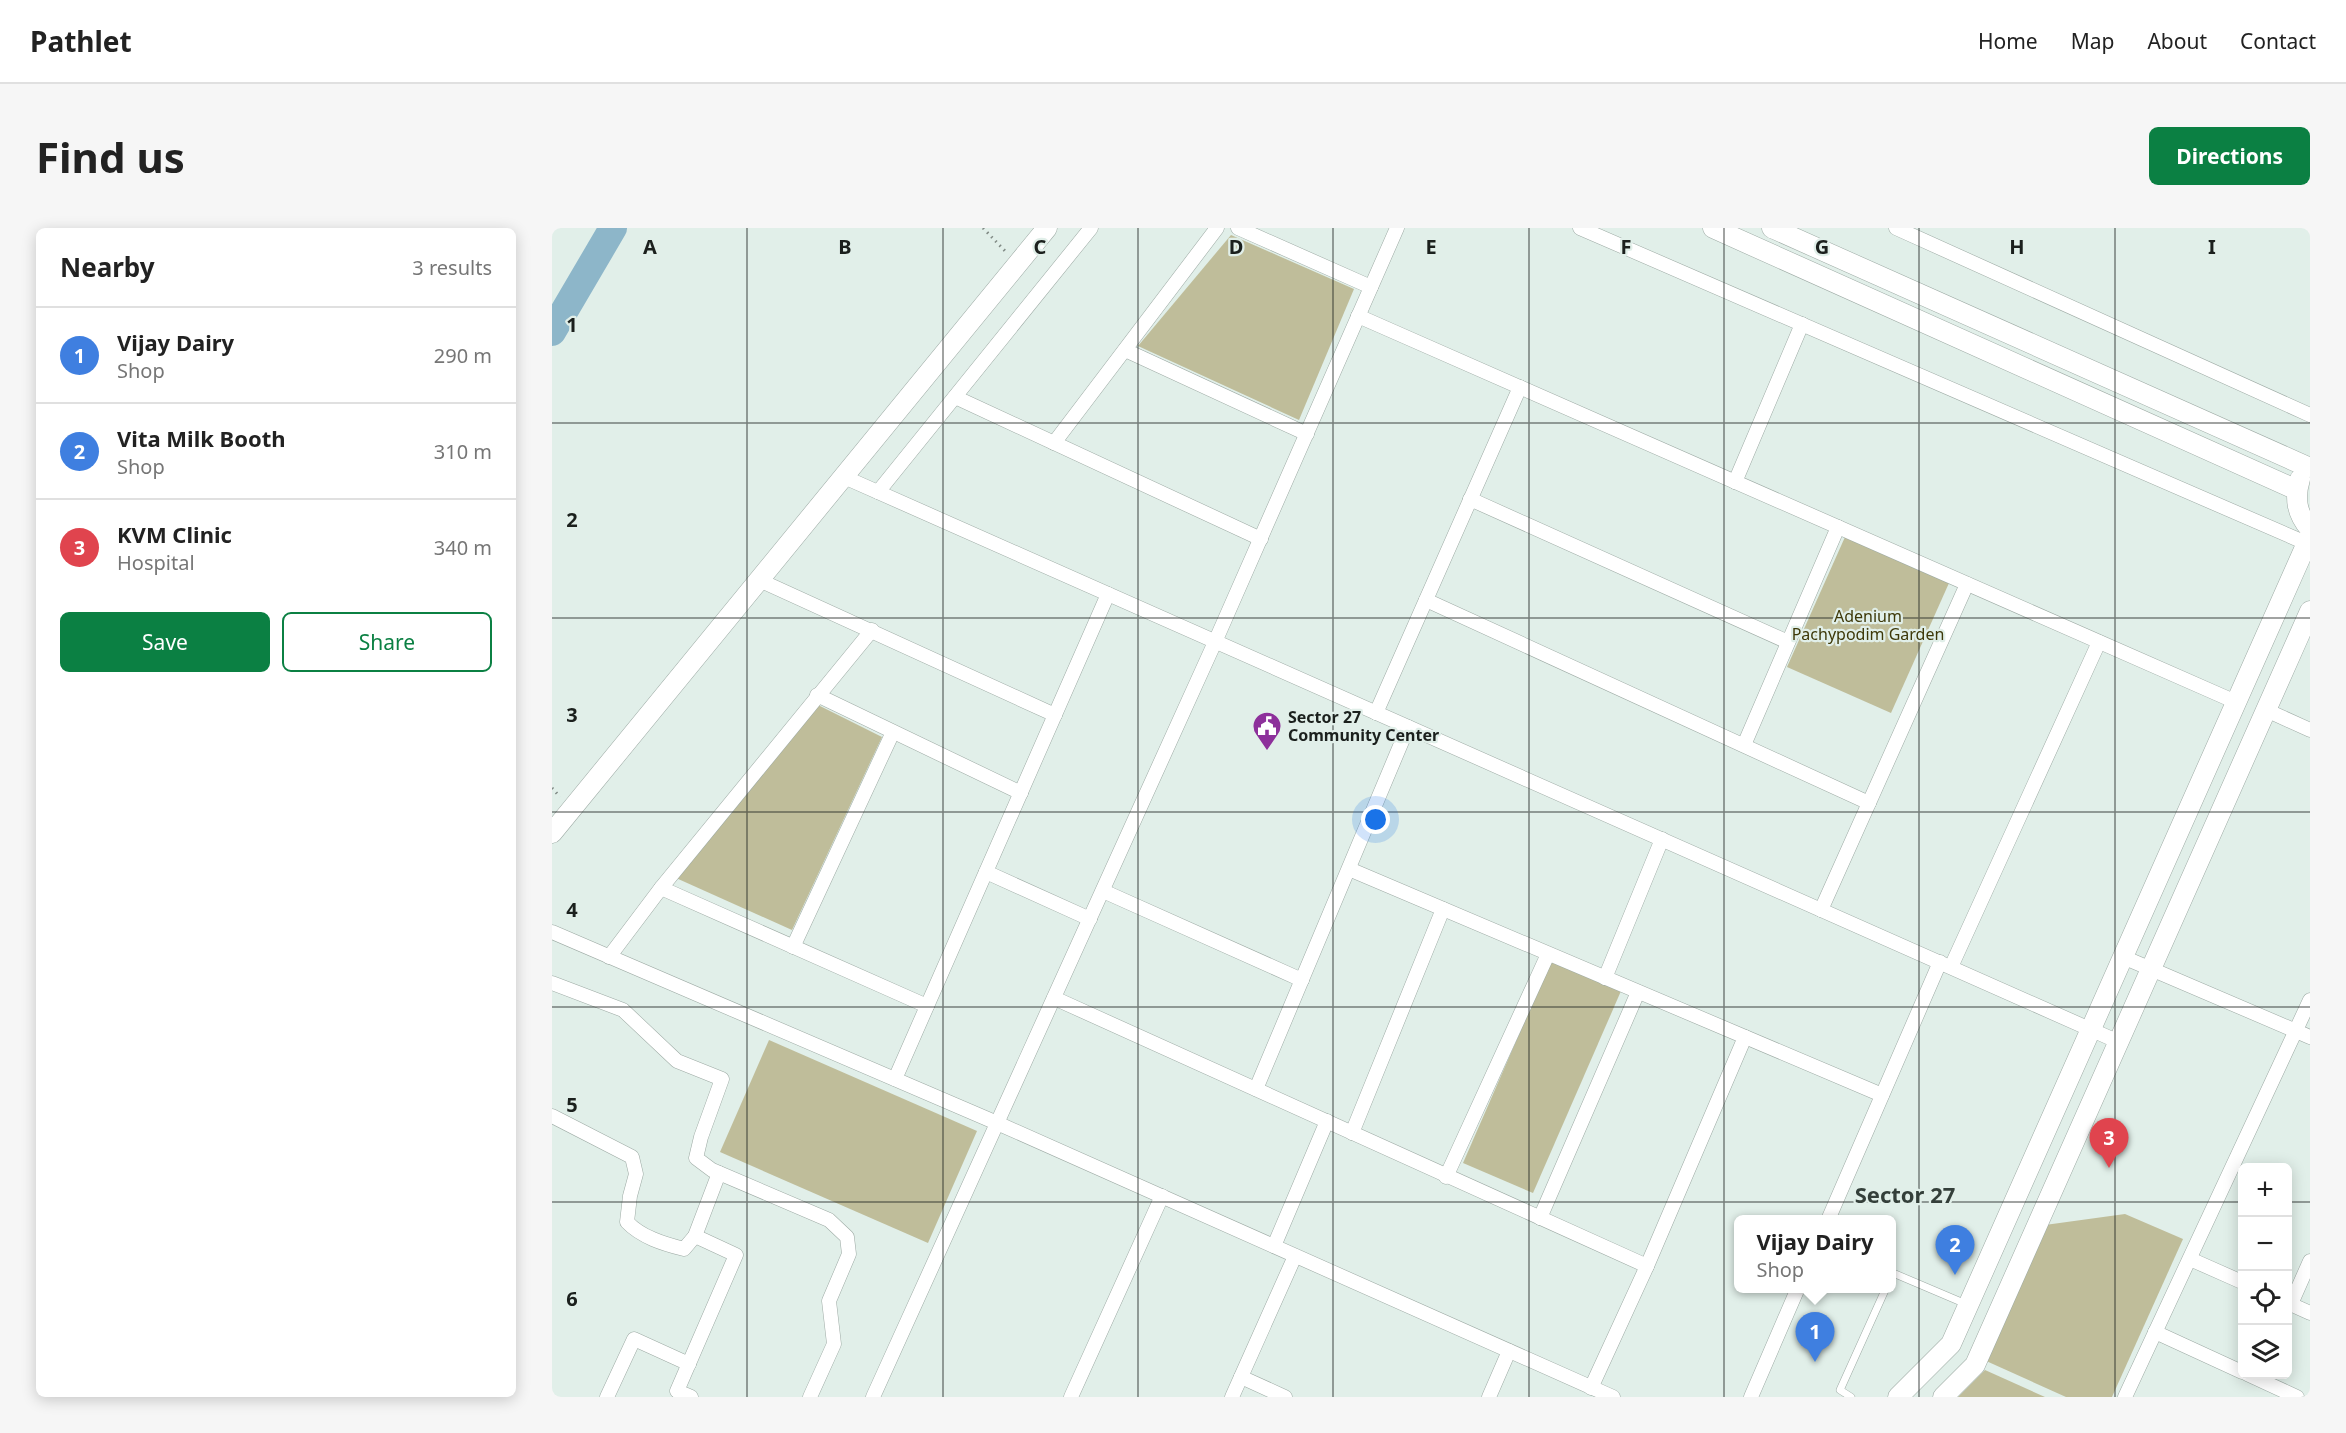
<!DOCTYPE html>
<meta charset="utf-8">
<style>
:root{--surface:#fff;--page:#f6f6f6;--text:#222;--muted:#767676;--line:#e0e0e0;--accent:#0b8043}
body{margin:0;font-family:"Noto Sans",sans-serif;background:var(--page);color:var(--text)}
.controls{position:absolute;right:18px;bottom:18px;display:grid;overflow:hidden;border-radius:9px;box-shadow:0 3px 15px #0003}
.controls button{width:54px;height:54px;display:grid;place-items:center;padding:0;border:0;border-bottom:2px solid var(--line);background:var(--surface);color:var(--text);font:30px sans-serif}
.you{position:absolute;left:824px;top:592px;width:21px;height:21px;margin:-15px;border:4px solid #fff;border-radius:50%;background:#1a73e8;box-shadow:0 0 0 9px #1a73e833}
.badge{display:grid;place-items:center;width:39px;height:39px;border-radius:50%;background:var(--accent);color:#fff;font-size:20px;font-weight:700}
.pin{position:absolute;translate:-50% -50px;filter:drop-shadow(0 2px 3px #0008)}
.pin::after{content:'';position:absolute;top:32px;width:21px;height:18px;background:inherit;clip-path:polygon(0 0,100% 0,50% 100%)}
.popup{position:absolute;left:1182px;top:987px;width:162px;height:78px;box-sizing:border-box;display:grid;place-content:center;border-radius:9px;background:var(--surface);filter:drop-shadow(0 2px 4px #0005);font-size:20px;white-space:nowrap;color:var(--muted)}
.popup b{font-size:22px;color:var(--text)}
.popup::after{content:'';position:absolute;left:50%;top:100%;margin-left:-12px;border:12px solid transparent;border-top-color:var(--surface)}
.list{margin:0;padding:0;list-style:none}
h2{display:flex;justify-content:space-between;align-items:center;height:78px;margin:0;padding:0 24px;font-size:26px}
h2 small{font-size:20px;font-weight:400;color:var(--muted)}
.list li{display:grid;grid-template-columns:39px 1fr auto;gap:18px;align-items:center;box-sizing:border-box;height:96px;padding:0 24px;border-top:2px solid var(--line)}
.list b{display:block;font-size:22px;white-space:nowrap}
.list p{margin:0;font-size:20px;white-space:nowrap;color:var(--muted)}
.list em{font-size:20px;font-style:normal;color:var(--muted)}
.actions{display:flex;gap:12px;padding:18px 24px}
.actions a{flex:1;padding:14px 0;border:2px solid var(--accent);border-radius:9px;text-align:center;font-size:21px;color:var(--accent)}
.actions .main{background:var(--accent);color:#fff}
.icon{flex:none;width:33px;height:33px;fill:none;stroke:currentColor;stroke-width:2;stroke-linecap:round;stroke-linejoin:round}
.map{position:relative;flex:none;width:1758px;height:1169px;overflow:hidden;border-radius:9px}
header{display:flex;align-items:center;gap:36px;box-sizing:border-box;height:84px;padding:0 30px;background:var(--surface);border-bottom:2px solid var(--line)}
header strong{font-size:28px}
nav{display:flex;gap:33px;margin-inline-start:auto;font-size:21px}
.intro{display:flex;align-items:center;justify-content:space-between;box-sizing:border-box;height:144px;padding:0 36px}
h1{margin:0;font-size:42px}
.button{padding:15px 27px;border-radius:9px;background:var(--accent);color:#fff;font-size:21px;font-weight:700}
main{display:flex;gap:36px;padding:0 36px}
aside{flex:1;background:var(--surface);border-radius:9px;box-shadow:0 3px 15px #0003}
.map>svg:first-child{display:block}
.green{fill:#bfbd9a}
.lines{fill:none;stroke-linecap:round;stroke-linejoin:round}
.river{stroke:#8db6c9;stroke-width:28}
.lane-casing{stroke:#9daaa4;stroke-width:8}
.street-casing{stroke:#9daaa4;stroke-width:15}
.secondary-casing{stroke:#9daaa4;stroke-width:21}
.path{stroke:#808a85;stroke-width:3;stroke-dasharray:1.5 4.5;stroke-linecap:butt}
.lane{stroke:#fff;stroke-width:7}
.street{stroke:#fff;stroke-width:14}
.secondary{stroke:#fff;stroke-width:20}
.grid{fill:none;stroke:#1b201d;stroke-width:1.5;stroke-opacity:0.55}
.labels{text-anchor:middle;stroke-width:4.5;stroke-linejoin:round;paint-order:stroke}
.park-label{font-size:16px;fill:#3d3808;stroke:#e1efe9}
.poi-label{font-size:16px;font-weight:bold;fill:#1b201d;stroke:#e1efe9;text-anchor:start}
.district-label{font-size:22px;font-weight:bold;fill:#343f3a;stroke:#e1efe9}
.grid-label{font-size:20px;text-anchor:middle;font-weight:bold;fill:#1b201d;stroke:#e1efe9;stroke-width:4.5;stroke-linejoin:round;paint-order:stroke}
</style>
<header>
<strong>Pathlet</strong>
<nav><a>Home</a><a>Map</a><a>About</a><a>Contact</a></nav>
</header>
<div class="intro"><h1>Find us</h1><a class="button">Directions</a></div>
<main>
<aside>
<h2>Nearby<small>3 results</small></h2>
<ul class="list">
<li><span class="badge" style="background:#3f7fe0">1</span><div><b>Vijay Dairy</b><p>Shop</p></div><em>290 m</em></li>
<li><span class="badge" style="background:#3f7fe0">2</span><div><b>Vita Milk Booth</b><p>Shop</p></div><em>310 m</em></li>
<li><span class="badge" style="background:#e0444e">3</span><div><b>KVM Clinic</b><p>Hospital</p></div><em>340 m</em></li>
</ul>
<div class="actions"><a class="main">Save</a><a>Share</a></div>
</aside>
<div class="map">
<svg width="1758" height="1169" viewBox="0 0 1758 1169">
<rect width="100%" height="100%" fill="#e1efe9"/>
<g class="green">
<path d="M679,7L802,61L747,192L586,118Z"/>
<path d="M1293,309L1397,355L1339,485L1235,439Z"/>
<path d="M266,477L330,509L240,702L124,650Z"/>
<path d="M999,733L1069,763L981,965L911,935Z"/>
<path d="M217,812L425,903L376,1015L168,924Z"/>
<path d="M1573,986L1631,1011L1560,1169H1514L1432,1132L1493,997Z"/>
<path d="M1433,1142L1493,1169H1406Z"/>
</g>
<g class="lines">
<path class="river" d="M0,104L61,0"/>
<g class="lane-casing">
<g id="lane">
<path d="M1340,1049L1341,1045L1414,1076"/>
<path d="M1299,1169L1288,1162L1334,1060"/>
</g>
</g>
<g class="street-casing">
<g id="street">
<path d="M686,0L819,59"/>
<path d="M1028,0L1754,315"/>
<path d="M1344,0L1758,187"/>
<path d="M806,88L1684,474"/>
<path d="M573,122L755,206"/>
<path d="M403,169L709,311"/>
<path d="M502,215L665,0"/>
<path d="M292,249L1567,814"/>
<path d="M1183,254L1250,96"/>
<path d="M326,264L539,0"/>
<path d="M918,271L1236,414"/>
<path d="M207,352L503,487"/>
<path d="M874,372L1317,575"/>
<path d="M265,467L469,565"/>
<path d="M1714,482L1758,502"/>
<path d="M824,485L968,159"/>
<path d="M1192,517L1286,299"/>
<path d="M797,641L1330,867"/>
<path d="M434,644L538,691"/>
<path d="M109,660L375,778"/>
<path d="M551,663L750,752"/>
<path d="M1269,682L1415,356"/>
<path d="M0,704L445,895L1061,1169"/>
<path d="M241,719L341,504"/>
<path d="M57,729L109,660L320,402"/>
<path d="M1571,729L1758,809"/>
<path d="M1399,739L1547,414"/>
<path d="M1053,750L1110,611"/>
<path d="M0,755L71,782L125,833L170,851L149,909L144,930L160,942L277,992L295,1009L297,1026L277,1073L282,1116L258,1169"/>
<path d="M502,770L1095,1038L1039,1160"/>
<path d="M343,851L556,366"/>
<path d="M704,861L856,499"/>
<path d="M0,888L80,929L84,946L78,968L75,994C89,1009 112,1016 132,1021L143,1008L167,945"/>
<path d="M800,905L891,681"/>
<path d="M894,949L996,726"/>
<path d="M988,990L1086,764"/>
<path d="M1276,992L1388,734"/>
<path d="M722,1018L775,893"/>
<path d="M1638,1031L1690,1054"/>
<path d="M1095,1038L1193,809"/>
<path d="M1736,1075L1758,1085"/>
<path d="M1739,1076L1758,1033"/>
<path d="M1603,1104L1690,1144"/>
<path d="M1695,1146L1745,1169"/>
<path d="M689,1149L733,1169"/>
<path d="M55,1169L82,1111L137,1136"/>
<path d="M139,1169L125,1163L184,1027L143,1008"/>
<path d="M321,1169L663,414L845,0"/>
<path d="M519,1169L610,968"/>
<path d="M680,1169L743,1028"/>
<path d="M937,1169L957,1123"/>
<path d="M1199,1169L1246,1060"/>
<path d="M1573,1169L1758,772"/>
</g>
</g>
<g class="secondary-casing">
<g id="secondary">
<path d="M1161,0L1745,262"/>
<path d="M1220,0L1756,239"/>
<path d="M1748,251C1742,271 1745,286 1758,301"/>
<path d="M0,605L495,0"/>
<path d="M1346,1169L1399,1116L1758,308"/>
<path d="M1391,1169L1423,1137L1758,383"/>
</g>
</g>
<g class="path">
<path d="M431,0L454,24"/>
<path d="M0,560L8,569"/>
</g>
<use href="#lane" class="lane"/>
<use href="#street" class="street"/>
<use href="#secondary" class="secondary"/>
</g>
<path class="grid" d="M195,0V1169M391,0V1169M586,0V1169M781,0V1169M977,0V1169M1172,0V1169M1367,0V1169M1563,0V1169M0,195H1758M0,390H1758M0,584H1758M0,779H1758M0,974H1690M1736,974H1758"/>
<defs>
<g id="civic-pin" transform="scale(1.5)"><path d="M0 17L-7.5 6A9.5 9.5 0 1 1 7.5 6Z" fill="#8d309b" stroke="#e1efe9"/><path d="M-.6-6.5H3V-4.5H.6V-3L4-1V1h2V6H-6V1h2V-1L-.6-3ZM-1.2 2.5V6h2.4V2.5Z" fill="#fff"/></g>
</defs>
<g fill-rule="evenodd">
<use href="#civic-pin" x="715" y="498"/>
</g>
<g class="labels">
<g class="park-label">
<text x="1316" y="394">Adenium<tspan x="1316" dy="18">Pachypodim Garden</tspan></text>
</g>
<g class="poi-label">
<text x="736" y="495">Sector 27<tspan x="736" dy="18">Community Center</tspan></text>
</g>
<g class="district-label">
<text x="1353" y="975">Sector 27</text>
</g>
</g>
<g class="grid-label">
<text x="98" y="26">A</text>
<text x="293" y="26">B</text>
<text x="488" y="26">C</text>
<text x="684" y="26">D</text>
<text x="879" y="26">E</text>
<text x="1074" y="26">F</text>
<text x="1270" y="26">G</text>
<text x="1465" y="26">H</text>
<text x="1660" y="26">I</text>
<text x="20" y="104">1</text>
<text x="20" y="299">2</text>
<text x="20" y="494">3</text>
<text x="20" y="689">4</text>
<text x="20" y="884">5</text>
<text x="20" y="1078">6</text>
</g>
</svg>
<div class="controls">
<button>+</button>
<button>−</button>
<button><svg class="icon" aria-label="locate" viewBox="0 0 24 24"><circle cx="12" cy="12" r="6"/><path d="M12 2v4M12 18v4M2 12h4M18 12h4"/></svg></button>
<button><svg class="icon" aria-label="layers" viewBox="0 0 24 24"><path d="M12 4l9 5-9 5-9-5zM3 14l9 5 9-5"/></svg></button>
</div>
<div class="you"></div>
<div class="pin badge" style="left:1263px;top:1134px;background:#3f7fe0">1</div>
<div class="popup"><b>Vijay Dairy</b>Shop</div>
<div class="pin badge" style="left:1403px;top:1047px;background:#3f7fe0">2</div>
<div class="pin badge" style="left:1557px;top:940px;background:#e0444e">3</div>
</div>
</main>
